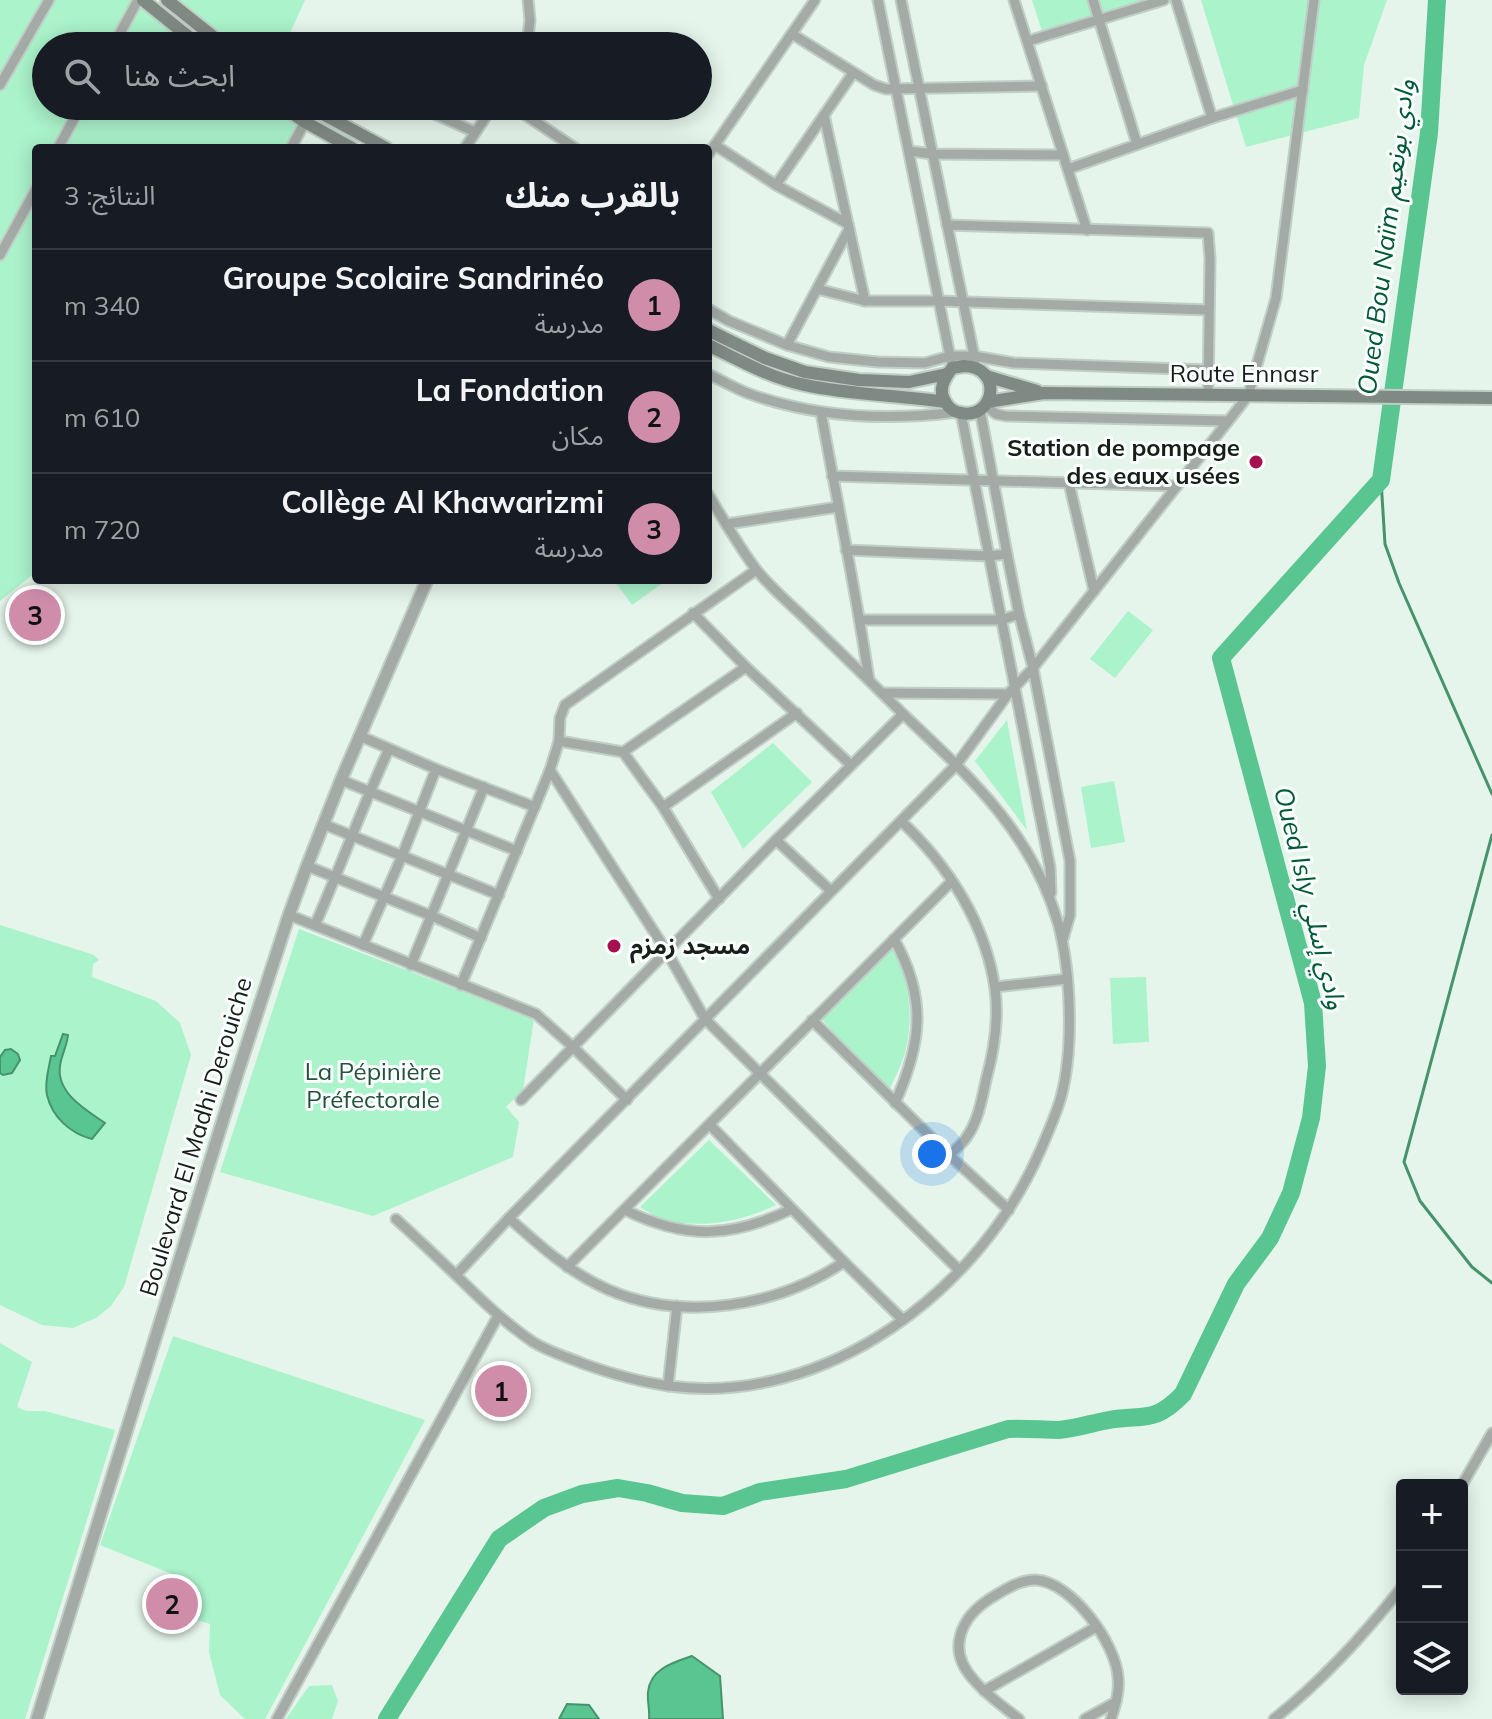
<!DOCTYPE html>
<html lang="ar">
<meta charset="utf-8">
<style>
:root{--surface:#171b24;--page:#20242c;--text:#f1f3f6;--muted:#9ea1a6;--line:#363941;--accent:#cf8daa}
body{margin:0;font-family:Mulish,"Noto Sans Arabic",sans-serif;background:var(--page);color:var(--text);direction:rtl}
.controls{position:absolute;right:24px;bottom:24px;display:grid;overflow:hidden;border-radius:8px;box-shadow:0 4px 20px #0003}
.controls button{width:72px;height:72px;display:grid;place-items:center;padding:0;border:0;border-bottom:2px solid var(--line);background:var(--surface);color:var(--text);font:40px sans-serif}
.you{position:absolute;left:932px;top:1154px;width:28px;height:28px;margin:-20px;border:6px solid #fff;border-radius:50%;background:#1a73e8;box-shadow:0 0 0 12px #1a73e833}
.badge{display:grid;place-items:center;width:52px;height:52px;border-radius:50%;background:var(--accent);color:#111;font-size:26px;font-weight:700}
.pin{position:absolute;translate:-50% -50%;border:4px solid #fff;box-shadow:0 2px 8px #0006}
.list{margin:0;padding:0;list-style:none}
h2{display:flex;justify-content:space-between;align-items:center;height:104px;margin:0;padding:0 32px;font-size:34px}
h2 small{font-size:26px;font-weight:400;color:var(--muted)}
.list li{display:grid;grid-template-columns:52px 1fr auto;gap:24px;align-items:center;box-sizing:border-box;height:112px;padding:0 32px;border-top:2px solid var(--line)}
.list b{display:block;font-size:30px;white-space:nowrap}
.list p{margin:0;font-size:26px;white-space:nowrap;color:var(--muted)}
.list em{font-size:26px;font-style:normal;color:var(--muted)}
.icon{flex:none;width:44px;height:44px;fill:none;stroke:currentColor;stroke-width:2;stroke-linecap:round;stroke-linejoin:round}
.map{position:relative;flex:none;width:1492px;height:1719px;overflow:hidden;direction:ltr}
.search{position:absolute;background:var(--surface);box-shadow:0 4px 20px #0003;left:32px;top:32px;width:680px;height:88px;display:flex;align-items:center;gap:20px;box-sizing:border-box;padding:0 28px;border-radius:44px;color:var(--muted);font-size:30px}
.panel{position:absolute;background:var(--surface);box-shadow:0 4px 20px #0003;left:32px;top:144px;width:680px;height:440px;border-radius:8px;direction:rtl}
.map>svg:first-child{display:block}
.green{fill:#aaf3cb}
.water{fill:#59c591;stroke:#46936d;stroke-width:2}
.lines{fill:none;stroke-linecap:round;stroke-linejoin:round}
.stream{stroke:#46936d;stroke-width:3}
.river{stroke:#59c591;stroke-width:18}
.minor-casing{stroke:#c0cec5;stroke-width:13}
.tertiary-casing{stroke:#c0cec5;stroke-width:15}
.secondary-casing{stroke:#c0cec5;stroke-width:16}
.minor{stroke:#a4aba7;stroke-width:9}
.tertiary{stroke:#a4aba7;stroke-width:11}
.secondary{stroke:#808a84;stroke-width:12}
.poi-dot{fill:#a5114e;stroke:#fbfffd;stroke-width:3}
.labels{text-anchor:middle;stroke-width:6;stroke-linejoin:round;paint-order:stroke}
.street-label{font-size:24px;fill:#181e1a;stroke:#fbfffd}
.poi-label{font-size:24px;font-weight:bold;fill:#181e1a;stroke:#fbfffd;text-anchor:end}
.park-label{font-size:24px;fill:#24513b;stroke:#fbfffd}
.water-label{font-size:26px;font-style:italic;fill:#005938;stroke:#fbfffd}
</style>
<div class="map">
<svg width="1492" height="1719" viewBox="0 0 1492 1719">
<rect width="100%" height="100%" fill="#e5f5eb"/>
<g class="green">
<path d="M0,0H141L200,46H46V106H277L300,124L285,148H36V572L0,601Z"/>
<path d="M175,0H305L284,46H235Z"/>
<path d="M1032,0H1167L1042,31Z"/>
<path d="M1201,0H1387L1364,65L1359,118L1246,147Z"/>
<path d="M614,580H667L632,605Z"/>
<path d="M1128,611L1153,630L1115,678L1090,659Z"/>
<path d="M1007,720L1027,830L975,761Z"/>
<path d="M773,743L812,782L743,849L711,792Z"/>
<path d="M1114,781L1125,842L1091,848L1081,787Z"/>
<path d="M0,925L94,955L99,960L93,964L92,977L156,1001L180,1023L191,1055L124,1287L111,1306L96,1318L73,1328L42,1325L0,1305Z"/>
<path d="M299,929L534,1019L523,1090L506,1107L519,1122L513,1157L373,1216L220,1172Z"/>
<path d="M892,949C909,977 914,1016 906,1048C903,1064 893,1080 887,1095L822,1019Z"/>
<path d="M1146,977L1149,1042L1113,1044L1110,978Z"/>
<path d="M709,1140L776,1205C741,1221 702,1230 663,1219C655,1217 647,1211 640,1207Z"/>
<path d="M173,1336L425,1420L265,1719H245L220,1695L209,1652L210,1624L170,1611L177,1576L100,1545Z"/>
<path d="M0,1343L32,1362L17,1407L26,1411H45L115,1430L25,1719H0Z"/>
<path d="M332,1685L338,1701L332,1719H286L309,1686Z"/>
</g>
<g class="water">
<path d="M63,1034L68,1035C67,1046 61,1056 60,1066C56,1093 86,1110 105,1123L92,1139C71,1134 52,1117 47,1095C44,1083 49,1068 51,1056H55Z"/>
<path d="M11,1049L18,1054L20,1060L12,1073L3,1075L0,1073V1057L5,1050Z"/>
<path d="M692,1656L720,1676L723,1719H649C650,1710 647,1701 648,1692C650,1669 674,1662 692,1656Z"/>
<path d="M567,1704L589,1705L599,1719H559Z"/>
</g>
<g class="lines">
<g class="stream">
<path d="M1381,480L1385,544L1399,583L1492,794"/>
<path d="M1492,835L1404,1162L1420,1201L1472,1267L1492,1283"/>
</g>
<path class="river" d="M387,1719L499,1539L544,1508L582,1494L618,1488L647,1493L682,1503L723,1506L760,1492L846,1479L1008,1429C1026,1428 1042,1430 1059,1430C1075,1429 1092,1423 1109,1420C1144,1414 1154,1424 1183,1394L1236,1284L1270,1238L1291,1193L1311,1118L1317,1066L1313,1003L1221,658L1381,480L1429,133L1437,0"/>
<g class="minor-casing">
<g id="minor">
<path d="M878,0L951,361"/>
<path d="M901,0L975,360"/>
<path d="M1014,0L1087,230"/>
<path d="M1093,0L1137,144"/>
<path d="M1176,0L1212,118"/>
<path d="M792,34L874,85L886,89L1042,86"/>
<path d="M1028,41L1164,0"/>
<path d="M113,46L138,0"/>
<path d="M527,46L530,20L528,0"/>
<path d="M0,85L49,0"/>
<path d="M417,106L475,132"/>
<path d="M512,106L575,148"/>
<path d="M824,115L865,301"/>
<path d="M715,145L776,185L848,224"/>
<path d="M58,148L81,106"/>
<path d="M291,148L305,122"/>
<path d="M465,148L493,106"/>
<path d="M909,151L933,154L1063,155"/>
<path d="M708,155L815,0"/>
<path d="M1068,169L1212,118L1303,90"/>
<path d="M776,185L853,73"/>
<path d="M947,225L1208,233L1210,259L1208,396"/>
<path d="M0,255L36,189"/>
<path d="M817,289L865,301H939L1208,310"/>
<path d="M708,309L729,321L787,345L829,357L878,362L925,363L950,356H974L1014,363L1208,370"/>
<path d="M787,345L849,229"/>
<path d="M708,374C721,380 734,388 747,393C813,417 887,421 957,412"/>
<path d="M985,405L996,414L1006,416L1228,421"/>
<path d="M980,410L1007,554L1019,614L1033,668L1070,861V915L1063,939"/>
<path d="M821,412C837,502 856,590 869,680"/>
<path d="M961,413L1050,867L1051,893"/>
<path d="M832,476L1177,486"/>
<path d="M1069,483L1094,591"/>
<path d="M727,524L838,507"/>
<path d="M846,550L989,556L1007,554"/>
<path d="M693,613L746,667L851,765"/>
<path d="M860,620H1001L1019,614"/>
<path d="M882,693L1008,694"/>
<path d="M360,736L436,769L535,807"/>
<path d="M559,741L623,752L663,807L719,899"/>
<path d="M623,752L746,667"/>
<path d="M550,770L667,952L705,1019L959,1270"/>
<path d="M341,780L517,851"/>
<path d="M663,807L797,713"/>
<path d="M901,821C948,865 986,924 995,989C999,1019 994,1051 986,1080C982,1099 978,1122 966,1138C962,1144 955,1150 949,1155"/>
<path d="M323,824L499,895"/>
<path d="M776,840L831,891"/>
<path d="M307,866L432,916L481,938"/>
<path d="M289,915L536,1014L573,1047L627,1100"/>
<path d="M315,925C341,866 362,807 389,749"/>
<path d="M894,939C927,998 922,1043 895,1103"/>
<path d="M363,945L402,856L436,769"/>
<path d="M411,965L484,787"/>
<path d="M461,985L550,770L559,741L560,718L565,705L756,570"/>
<path d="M995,987L1067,979"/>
<path d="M812,1020L949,1155L1009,1210"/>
<path d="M521,1100L776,840L903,714"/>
<path d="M710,1125L844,1262L903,1320"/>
<path d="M625,1210C686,1240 731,1238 792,1209"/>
<path d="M509,1218C540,1246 570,1273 609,1290C684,1322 777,1307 844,1262"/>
<path d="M396,1219C418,1239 439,1259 460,1279C483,1302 506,1324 533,1342C549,1352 567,1357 584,1364C612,1374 640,1382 669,1386C827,1407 981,1289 1041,1149C1048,1132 1056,1115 1061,1097C1074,1049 1071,971 1058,923C1031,831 970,777 903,714C873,684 842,654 812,625C793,606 771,589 755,568C738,545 723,519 708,494"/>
<path d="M567,1267L952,881"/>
<path d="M456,1275L509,1218L957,764L1008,694L1033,668L1248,396L1276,298L1314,0"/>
<path d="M668,1386L677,1306"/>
<path d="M1462,1485L1492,1433"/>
<path d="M984,1691L1096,1627"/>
<path d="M277,1719L498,1316"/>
<path d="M1019,1719C1004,1707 986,1695 973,1679C946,1649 961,1617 991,1598C1004,1590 1021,1579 1036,1580C1072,1582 1116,1644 1118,1677C1120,1691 1115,1706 1111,1719"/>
<path d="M1085,1719L1116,1702"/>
<path d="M1274,1719C1322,1681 1364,1635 1402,1587"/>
</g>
</g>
<g class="tertiary-casing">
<path id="tertiary" d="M37,1719L236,1078L289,915L307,866L341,780L427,580"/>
</g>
<g class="secondary-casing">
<g id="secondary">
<path d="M143,0L200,46"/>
<path d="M167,0L225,46"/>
<path d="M282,106L305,122L352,148"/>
<path d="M308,106L386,148"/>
<path d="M708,330L765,358L805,372L859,380L909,382L947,374"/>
<path d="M708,345C739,360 770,378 805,385C851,395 899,395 945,402"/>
<path d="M964,366C1004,367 995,420 961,413C955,412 949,408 946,403C937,390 944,379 952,368Z"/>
<path d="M986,376L1037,391"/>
<path d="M987,402L1044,393L1492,398"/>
</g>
</g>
<use href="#minor" class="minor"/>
<use href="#tertiary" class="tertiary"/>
<use href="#secondary" class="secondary"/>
</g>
<g class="poi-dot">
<circle cx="1256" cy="462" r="8"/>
<circle cx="614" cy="946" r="8"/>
</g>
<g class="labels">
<g class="street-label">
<text x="1244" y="382">Route Ennasr</text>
<text transform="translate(196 1137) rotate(-73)" y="8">Boulevard El Madhi Derouiche</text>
</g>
<g class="poi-label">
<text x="1240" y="456">Station de pompage<tspan x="1240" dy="28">des eaux usées</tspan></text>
<text x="630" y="954" text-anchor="start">مسجد زمزم</text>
</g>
<g class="park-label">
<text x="373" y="1080">La Pépinière<tspan x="373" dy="28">Préfectorale</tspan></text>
</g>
<g class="water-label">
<text transform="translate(1386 237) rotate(-83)" y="9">Oued Bou Naïm وادي بونعيم</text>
<text transform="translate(1310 898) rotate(76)" y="9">Oued Isly وادي إسلي</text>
</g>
</g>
</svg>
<div class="controls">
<button>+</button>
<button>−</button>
<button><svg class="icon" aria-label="layers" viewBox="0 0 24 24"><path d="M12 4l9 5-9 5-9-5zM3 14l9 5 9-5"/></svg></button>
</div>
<div class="you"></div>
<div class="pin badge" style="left:501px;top:1391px">1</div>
<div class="pin badge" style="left:172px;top:1604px">2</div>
<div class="pin badge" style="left:35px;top:615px">3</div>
<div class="search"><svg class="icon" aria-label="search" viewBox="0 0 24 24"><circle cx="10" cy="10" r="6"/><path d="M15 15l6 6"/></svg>ابحث هنا</div>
<section class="panel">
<h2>بالقرب منك<small>النتائج: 3</small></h2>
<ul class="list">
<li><span class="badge">1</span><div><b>Groupe Scolaire Sandrinéo</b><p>مدرسة</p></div><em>340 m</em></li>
<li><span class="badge">2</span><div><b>La Fondation</b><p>مكان</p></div><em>610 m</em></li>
<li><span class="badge">3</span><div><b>Collège Al Khawarizmi</b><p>مدرسة</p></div><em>720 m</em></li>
</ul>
</section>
</div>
